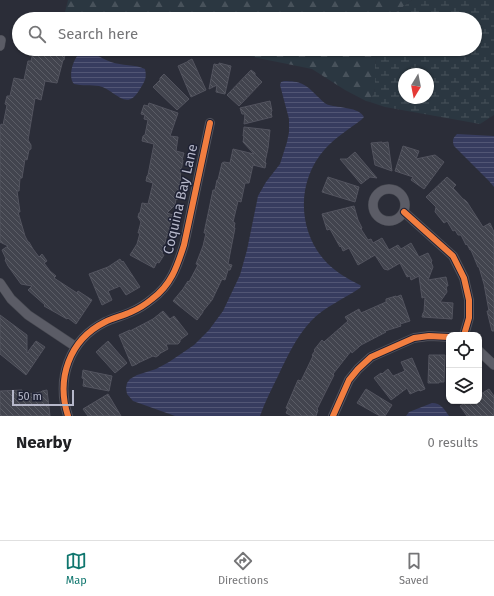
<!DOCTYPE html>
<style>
:root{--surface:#fff;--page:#f6f6f6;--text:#202124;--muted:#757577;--line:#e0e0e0;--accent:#0f766e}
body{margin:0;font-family:"Fira Sans",sans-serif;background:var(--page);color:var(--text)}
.controls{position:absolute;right:12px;bottom:12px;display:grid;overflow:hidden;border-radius:8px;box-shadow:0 1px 3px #0004}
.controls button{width:36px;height:36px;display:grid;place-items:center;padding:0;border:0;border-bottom:1px solid var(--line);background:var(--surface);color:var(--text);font:20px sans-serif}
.compass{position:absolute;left:398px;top:68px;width:36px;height:36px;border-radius:50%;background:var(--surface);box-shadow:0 1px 3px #0004;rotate:190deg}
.scale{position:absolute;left:12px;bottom:10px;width:62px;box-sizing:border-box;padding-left:4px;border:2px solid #b5b7c9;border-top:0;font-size:11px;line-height:14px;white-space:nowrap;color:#b5b7c9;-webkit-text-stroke:3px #1e2133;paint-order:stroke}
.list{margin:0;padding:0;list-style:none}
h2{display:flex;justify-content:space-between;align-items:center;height:52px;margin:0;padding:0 16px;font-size:17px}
h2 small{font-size:13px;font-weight:400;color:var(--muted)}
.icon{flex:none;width:22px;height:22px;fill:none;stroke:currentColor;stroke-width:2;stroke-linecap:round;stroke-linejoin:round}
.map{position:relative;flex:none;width:494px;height:416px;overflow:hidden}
.search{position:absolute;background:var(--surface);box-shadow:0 1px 3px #0004;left:12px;right:12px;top:12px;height:44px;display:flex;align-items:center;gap:10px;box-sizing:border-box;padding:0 14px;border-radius:22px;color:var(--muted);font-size:15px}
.sheet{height:124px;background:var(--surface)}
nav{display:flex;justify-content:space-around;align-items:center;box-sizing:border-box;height:56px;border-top:1px solid var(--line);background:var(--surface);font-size:11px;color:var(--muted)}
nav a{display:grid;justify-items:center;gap:2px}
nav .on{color:var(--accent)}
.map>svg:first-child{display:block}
.forest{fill:url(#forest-firs)}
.wetland{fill:url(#wetland-marsh);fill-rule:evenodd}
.water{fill:url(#water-rules)}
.building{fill:url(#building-back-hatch);stroke:#53545f}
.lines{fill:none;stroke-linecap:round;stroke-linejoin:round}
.street-casing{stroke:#474951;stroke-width:10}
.street{stroke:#5b5c66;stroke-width:9}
.cycleway-casing{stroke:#1e2133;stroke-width:8}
.cycleway{stroke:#f27e40;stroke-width:6}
.labels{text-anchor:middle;stroke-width:3;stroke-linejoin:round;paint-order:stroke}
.street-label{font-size:14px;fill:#b5b7c9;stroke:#1e2133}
</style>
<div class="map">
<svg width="494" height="416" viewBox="0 0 494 416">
<defs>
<pattern id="forest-firs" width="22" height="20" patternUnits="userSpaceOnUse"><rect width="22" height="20" fill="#2b3741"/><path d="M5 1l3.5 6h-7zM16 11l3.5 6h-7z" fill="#48525b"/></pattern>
<pattern id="wetland-marsh" width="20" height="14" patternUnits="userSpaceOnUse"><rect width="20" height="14" fill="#2b3741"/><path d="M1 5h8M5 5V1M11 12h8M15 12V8" fill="none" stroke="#48525b"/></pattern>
<pattern id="water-rules" width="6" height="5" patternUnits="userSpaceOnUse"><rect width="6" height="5" fill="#373c5f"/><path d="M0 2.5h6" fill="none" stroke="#525675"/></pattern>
<pattern id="building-back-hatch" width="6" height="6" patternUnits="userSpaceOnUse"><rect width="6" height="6" fill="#42444e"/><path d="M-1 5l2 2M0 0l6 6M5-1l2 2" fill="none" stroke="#5b5d66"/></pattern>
</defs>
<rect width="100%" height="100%" fill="#2b2d38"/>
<g class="forest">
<path d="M68,0H412L392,15L390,19H77L64,16Z"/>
<path d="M214,49H379L375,64V89L370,102L366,101L345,90L312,69Z"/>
</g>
<path class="wetland" d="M412,0H494V115L480,124L385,107L370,102L375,89V64L379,49H475V19H390L392,15ZM404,74H428V98H404Z"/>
<g class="water">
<path d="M84,50L88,51C95,54 103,59 111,62C122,66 135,64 145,69C147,78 145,81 140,89C126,113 116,90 99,86C91,85 82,86 74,84C67,76 74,54 84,50Z"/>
<path d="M284,81C300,81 306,84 317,96C321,99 324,104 329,105C339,108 359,107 364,117L361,120C349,129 335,138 325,149C296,181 297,232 327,263C337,273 348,279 360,285L361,286L360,288C344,299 324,307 311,321C296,337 287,357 278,376C271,390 265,402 260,416H175L133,401L127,394L126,388L127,383L130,379L137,375L156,369L169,362L194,345L209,330L223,311L240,275L247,250L258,196L266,182L280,164L287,142L289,132V119L280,85L281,82Z"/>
<path d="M457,134L494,136V187L489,181L454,146C452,140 453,138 457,134Z"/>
<path d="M432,403C441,403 444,409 449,416H406L409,412Z"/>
</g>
<g class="building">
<path d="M34,49H66L64,60H63L57,83L45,81L41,100L35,98L28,140L31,145V149L29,150L27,160L25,159L22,178H20L19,191H17L20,212H18L25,236L28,242H29L33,249L39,257L42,254L47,261L44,263L50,271L56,276L54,278L77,293L78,291L92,300L76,324L68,318L67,319L44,306L45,305L28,290L32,286L21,284L8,266L5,260L6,259L2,250L8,246L0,242V128L1,124L3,125L7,105L5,104L7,96H10L14,78L24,80L28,61H31Z"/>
<path d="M192,59L206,90L191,97L178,66L187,62L188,61Z"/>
<path d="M219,63L231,66L225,94L216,92L217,85L209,89L214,64L219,65Z"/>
<path d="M251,70L255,73V75L262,82L239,106L227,95Z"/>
<path d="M164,74L189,99L177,110L153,87L160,80V78Z"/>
<path d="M270,101L272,111L271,112L272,117L244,124L245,114H242L240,108Z"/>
<path d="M149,103L178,113L170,136L178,137L176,151L184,153L182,160H183L180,177H181L177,200L176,199L175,205L167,213L173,215L169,235H167L162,254L164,255L159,263L157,262L154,268L130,255L137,244L140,233H138L141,222L138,217L139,213H140L142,203L148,204L153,183L146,181L147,176L148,175L154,144L142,141L143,136L145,135L148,120L144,119L145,115L141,114L144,105L148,106Z"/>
<path d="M244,127L270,130L268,148L265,162L266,163L265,168L253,165L249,183H245L241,202L238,201L233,222L235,223L234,228H235L228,264L232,265L230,270H228L225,280L222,279L212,300L203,311V312L197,320L173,301L183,289L188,281L189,282L198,265L196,264L203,246L206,233H204L208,214L213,190H215L217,180H218L222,163L224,162L230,163L233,149L254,154L243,142L244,136H243Z"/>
<path d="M382,142V143L388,142L392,171L375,165L371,143Z"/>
<path d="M403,146L419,151L416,159L435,155L444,162L424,189L411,180L413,177L395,171Z"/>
<path d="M355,152L377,178L370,177L361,184L340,159H347Z"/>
<path d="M328,177L359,187L355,202L322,192Z"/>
<path d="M447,177L456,185L453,188L463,199L465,200L467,202L483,227L490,223L494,232V331H492L487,311H489L484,284L479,267H478L471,250H470L467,244L466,245L461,235H458L455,230L453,231L447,221L444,223L436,213L435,212L436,207L426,197Z"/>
<path d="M354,206L358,220L362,228L361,229L368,240L371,239L373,243L382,238L389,250L398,245L401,249L411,243L419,257L428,253L432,261L431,262L433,267L428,280L446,277L448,286H446L447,292L440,302L453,303L452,319L422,317L423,313L424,312L425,297L422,298L419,276L411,280L410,276L407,277L400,263L388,270L384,269L375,255L358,265L349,248L343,251L341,246L340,247L330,229L327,230L322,214Z"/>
<path d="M120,259L122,262L123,261L140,287L126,295L120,286L108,291L112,300L102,305L89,274L108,267Z"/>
<path d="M401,295L410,321L400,324L401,326L385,331L386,332L361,345L352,353L351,351L333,374L334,375L317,409L318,410L316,416H292L286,413L288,409L286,408L298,380L301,381L313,356L312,355L315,351L314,350L322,340L324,342L348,321L345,317L359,309L361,313L386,302V299L396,296V297Z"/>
<path d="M163,311L170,319L174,316L188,334L180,340V342L178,344H166L168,349L159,354V355L156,357L153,356L138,363L137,364L132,366L119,335L130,330V331L153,319Z"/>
<path d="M0,315L27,335V353L36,341L45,347L26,375L0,354Z"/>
<path d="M108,341L127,363L115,373L96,352Z"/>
<path d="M429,355H445L444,382H439V383H428Z"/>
<path d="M412,358L425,389L420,391L419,390L410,394L407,388L391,400L374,378L381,373L382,374L388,369L393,376L405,371L401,362Z"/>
<path d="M83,370L112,376L109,391L83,386L84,379L82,378Z"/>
<path d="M366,389L392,405L385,416H380L357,403Z"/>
<path d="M489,389L494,396V416H467L460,406L468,401H479V395Z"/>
<path d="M22,390L23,393L27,392L28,394L41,392L42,391L47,390L50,416H0V391Z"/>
<path d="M108,394L121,416H88L83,409Z"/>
</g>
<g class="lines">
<g class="street-casing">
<g id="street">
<path d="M0,46L1,40"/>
<circle cx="389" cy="205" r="16"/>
<path d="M404,212L453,256L464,278L469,300V318L464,335"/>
<path d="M0,283L11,299L28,315L76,347"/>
<path d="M479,351L494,365"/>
<path d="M68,416C56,379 69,340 105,322C113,318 122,316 131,312C138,309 146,304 152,299C171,285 177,267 184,245L210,123"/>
<path d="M333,416L349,380L358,369L371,357L414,338L429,336L449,337"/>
</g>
</g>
<use href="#street" class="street"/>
<g class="cycleway-casing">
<g id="cycleway">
<path d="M404,212L453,256L464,278L469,300V318L464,335"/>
<path d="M68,416C56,379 69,340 105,322C113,318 122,316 131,312C138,309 146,304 152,299C171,285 177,267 184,245L210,123"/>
<path d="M333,416L349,380L358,369L371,357L414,338L429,336L449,337"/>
</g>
</g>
<use href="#cycleway" class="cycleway"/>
</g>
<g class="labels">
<g class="street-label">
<text transform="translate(180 199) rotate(-77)" y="5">Coquina Bay Lane</text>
</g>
</g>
</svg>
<div class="controls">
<button><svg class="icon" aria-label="locate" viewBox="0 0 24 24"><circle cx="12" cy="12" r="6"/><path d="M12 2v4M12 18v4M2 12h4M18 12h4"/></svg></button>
<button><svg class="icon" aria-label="layers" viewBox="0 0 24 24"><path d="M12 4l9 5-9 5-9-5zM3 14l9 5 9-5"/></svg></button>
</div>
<svg class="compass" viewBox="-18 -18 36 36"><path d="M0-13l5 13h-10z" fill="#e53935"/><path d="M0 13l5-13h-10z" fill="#757577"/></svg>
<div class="scale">50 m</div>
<div class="search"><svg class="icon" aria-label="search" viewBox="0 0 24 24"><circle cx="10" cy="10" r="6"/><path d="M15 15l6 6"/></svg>Search here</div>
</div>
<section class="sheet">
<h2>Nearby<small>0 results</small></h2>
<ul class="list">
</ul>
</section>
<nav>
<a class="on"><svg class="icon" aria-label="map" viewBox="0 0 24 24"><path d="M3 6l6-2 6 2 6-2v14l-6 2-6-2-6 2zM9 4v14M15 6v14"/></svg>Map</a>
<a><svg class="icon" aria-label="directions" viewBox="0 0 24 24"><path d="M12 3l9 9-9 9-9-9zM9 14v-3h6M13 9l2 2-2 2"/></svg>Directions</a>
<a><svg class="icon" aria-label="saved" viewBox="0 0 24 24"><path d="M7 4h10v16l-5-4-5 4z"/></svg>Saved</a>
</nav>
